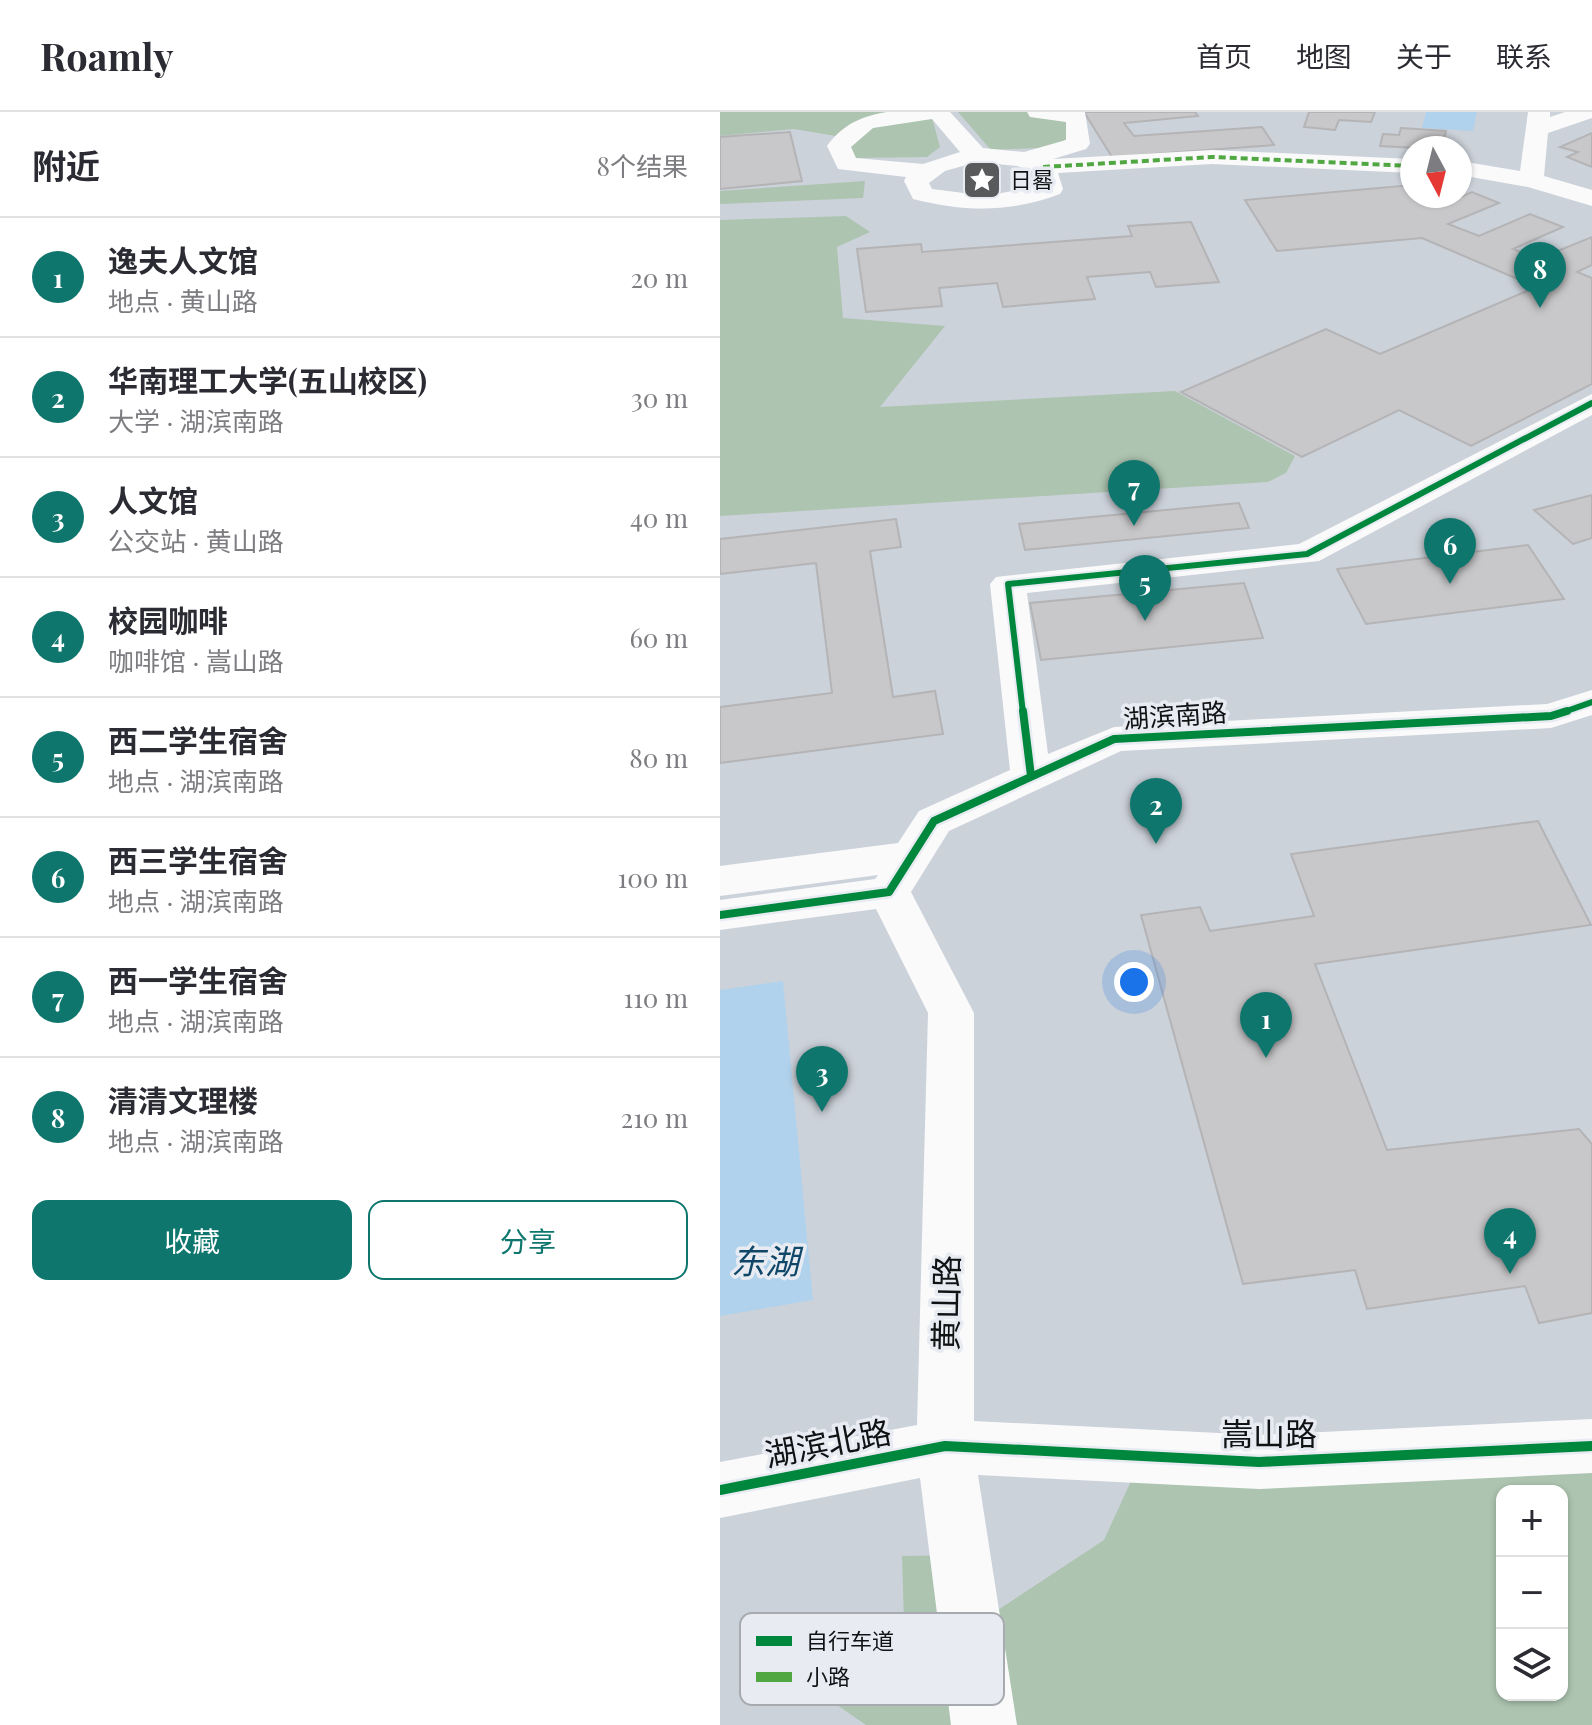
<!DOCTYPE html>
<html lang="zh">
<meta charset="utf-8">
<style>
:root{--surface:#fff;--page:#f2f2f3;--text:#2b2b33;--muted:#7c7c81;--line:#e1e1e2;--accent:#0f766e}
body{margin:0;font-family:"Playfair Display","Noto Sans SC",serif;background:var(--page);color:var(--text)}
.controls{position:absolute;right:24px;bottom:24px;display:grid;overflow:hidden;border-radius:16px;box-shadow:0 2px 6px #0004}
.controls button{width:72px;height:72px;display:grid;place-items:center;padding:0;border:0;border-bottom:2px solid var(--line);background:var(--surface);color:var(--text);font:40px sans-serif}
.compass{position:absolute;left:680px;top:24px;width:72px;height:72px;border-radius:50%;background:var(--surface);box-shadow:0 2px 6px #0004;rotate:173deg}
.you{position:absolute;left:414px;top:870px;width:28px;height:28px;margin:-20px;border:6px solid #fff;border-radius:50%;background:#1a73e8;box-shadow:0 0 0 12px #1a73e833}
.badge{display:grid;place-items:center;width:52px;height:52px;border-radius:50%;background:var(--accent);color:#fff;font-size:26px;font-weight:700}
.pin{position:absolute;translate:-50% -66px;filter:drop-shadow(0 2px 4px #0008)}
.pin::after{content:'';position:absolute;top:42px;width:28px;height:24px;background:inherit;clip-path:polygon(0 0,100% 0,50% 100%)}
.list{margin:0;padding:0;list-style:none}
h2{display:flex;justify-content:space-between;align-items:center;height:104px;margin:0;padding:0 32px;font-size:34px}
h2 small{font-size:26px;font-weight:400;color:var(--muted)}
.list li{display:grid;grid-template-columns:52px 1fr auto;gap:24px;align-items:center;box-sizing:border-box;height:120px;padding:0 32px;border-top:2px solid var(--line)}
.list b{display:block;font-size:30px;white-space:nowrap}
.list p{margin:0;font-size:26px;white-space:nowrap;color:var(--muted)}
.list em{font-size:26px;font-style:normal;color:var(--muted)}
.actions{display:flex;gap:16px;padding:24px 32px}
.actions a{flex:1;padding:18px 0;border:2px solid var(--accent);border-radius:16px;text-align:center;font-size:28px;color:var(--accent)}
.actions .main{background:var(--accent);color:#fff}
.icon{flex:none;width:44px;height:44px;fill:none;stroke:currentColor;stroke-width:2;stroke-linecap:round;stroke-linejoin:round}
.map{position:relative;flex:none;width:872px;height:1613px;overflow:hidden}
header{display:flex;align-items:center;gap:48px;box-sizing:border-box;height:112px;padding:0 40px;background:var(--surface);border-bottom:2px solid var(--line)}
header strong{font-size:38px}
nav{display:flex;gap:44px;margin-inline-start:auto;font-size:28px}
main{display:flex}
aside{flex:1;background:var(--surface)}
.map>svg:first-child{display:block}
.built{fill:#ccd2da;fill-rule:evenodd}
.forest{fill:#adc4b0;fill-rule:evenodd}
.water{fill:#b1d2ec}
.building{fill:#c8c8ca;stroke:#b4b4b6;stroke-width:2}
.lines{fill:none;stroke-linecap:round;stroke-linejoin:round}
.minor{fill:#fafafb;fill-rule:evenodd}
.quiet{stroke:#51a842;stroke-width:4;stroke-dasharray:7 4;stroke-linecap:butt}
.cycleway-far2-casing{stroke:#e8ecf2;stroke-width:10}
.cycleway-far1-casing{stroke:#e8ecf2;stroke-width:13}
.cycleway-casing{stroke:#e8ecf2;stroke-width:15}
.cycleway-far2{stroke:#00873e;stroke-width:6}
.cycleway-far1{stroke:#00873e;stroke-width:8}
.cycleway{stroke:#00873e;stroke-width:10}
.labels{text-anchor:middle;stroke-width:7;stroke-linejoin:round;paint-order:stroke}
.far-poi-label{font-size:22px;fill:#101214;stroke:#e8ecf2;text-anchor:start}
.street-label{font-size:26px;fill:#101214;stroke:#e8ecf2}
.near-street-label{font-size:32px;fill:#101214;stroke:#e8ecf2}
.near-water-label{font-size:34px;font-style:italic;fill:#104769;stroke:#e8ecf2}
.key{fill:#e8ecf2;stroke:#a7abaf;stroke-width:2}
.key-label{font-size:22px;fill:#101214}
</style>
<header>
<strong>Roamly</strong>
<nav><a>首页</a><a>地图</a><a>关于</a><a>联系</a></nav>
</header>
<main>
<aside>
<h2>附近<small>8个结果</small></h2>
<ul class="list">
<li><span class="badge">1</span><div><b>逸夫人文馆</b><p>地点 · 黄山路</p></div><em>20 m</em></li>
<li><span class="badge">2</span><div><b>华南理工大学(五山校区)</b><p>大学 · 湖滨南路</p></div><em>30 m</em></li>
<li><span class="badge">3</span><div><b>人文馆</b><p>公交站 · 黄山路</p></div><em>40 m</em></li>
<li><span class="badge">4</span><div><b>校园咖啡</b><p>咖啡馆 · 嵩山路</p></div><em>60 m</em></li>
<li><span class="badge">5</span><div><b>西二学生宿舍</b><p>地点 · 湖滨南路</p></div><em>80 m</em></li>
<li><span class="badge">6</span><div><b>西三学生宿舍</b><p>地点 · 湖滨南路</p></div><em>100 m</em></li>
<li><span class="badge">7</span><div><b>西一学生宿舍</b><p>地点 · 湖滨南路</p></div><em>110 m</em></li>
<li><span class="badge">8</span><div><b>清清文理楼</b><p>地点 · 湖滨南路</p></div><em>210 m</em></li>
</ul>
<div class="actions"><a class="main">收藏</a><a>分享</a></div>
</aside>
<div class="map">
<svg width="872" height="1613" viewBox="0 0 872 1613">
<rect width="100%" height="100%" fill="#dde0e3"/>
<path class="built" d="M0,0H872V1613H0ZM692,36H740V84H692ZM782,1379H842V1583H782Z"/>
<g class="forest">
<path d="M0,0H204L211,2L220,35L207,45L131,46L122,25L74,17L0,24Z"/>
<path d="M238,0H349L353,20L338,35L271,38Z"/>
<path d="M145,69L143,86L0,92V79Z"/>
<path d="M126,104L150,120L117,135L123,206L225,214L160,295L455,279L575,344L566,361L548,370L0,404V108Z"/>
<path d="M872,1334V1613H146L81,1568L110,1522L186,1578L182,1444L240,1443L252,1515L384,1428L422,1345ZM782,1379H842V1583H782Z"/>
</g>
<g class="water">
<path d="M706,0H757L753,19L702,16Z"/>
<path d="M63,869L93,1188L0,1204V878Z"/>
</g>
<g class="building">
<path d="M364,0H475L478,4L404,11L414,24L542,15L554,33L392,45Z"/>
<path d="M589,0H655L651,10L619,8L615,18L584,15Z"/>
<path d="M681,16L726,19L723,30L699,29L697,36L660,34L663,22L679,23Z"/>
<path d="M70,20L82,69L0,77V25Z"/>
<path d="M872,21V55L847,45L858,40L840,35Z"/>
<path d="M692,73V84L741,85L752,80L779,91L728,112L759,124L810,102L843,115L793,137L818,147L872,125V153L857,160L872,166V272L751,334L679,298L582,345L461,280L606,217L660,242L816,175L702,126L557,139L525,88Z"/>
<path d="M471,110L499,170L436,175L430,160L367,165L375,187L283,195L277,171L219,176L222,194L146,200L137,137L201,132L202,140L412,124L408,114Z"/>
<path d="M872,383V426L853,432L814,398Z"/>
<path d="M519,391L529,416L305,438L299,412Z"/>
<path d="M176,407L181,435L150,439L173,585L215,579L223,622L0,651V595L112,581L96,451L0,462V427Z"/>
<path d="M808,433L844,487L646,512L617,457Z"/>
<path d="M524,471L543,526L321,548L310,491Z"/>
<path d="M818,709L871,813L595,852L667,1038L859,1017L872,1032V1201L819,1211L805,1174L647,1197L635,1158L523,1172L421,803L480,795L490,819L594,804L571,742Z"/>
</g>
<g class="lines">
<g class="minor">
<path d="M167,0H230L263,36L304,40L346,28V10L310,5L307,0H365L370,32L366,37L333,47L492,38L692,47V61L492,52L338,61L343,77L340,82C289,101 245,100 193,87L184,69L186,65L118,57L107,34C123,12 142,4 167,0ZM212,7L240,40L203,52L136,46L131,35L153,16ZM257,50L297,54L312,59L317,74L267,84L212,77L209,71L225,59Z"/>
<path d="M808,0H830V5L845,0H872V6L828,21L824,64L872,78V94L808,75L740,63V49L800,59Z"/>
<path d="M872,282V303L599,449L307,481L328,642L394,615L827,592L872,578V603L831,616L401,639L229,719L191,780L254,901V1309L539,1323L872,1307V1361L539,1377L258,1363L297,1613H231L200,1366L0,1406V1350L197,1313L208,901L156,797L0,818V788L155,767L158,763L0,784V754L178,731L199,699L290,658L270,472L276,465L579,432Z"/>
</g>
<path class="quiet" d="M323,55L492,45L692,54"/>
<g class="cycleway-far2-casing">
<g id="cycleway-far2">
<path d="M303,601L288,472L587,442L872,291"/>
<path d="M841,601L872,590"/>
</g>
</g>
<g class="cycleway-far1-casing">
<g id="cycleway-far1">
<path d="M303,599L311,664"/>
<path d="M0,803L169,780L214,709L394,627L831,604L847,599"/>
</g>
</g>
<g class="cycleway-casing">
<path id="cycleway" d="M0,1378L225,1334L539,1350L872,1334"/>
</g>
<use href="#cycleway-far2" class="cycleway-far2"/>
<use href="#cycleway-far1" class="cycleway-far1"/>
<use href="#cycleway" class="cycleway"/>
</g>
<defs>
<g id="sight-square" transform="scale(2)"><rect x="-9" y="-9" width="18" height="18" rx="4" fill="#585a5c" stroke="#e8ecf2"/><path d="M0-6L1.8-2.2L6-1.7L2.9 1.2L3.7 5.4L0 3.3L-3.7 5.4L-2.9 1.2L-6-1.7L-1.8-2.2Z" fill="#fff"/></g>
</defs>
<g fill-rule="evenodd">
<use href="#sight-square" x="262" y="68"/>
</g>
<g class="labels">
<g class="far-poi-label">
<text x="290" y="76">日晷</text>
</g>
<g class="street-label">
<text transform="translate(455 604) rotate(-4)" y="9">湖滨南路</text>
</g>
<g class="near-street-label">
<text transform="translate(227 1191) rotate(-89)" y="11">黄山路</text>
<text x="549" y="1334">嵩山路</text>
<text transform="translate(108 1332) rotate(-11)" y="11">湖滨北路</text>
</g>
<g class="near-water-label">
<text x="45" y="1162">东湖</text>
</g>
</g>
<rect x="20" y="1501" width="264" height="92" rx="12" class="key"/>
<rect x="36" y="1524" width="36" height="10" fill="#00873e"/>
<rect x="36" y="1560" width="36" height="10" fill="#51a842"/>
<g class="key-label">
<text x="86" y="1537">自行车道</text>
<text x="86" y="1573">小路</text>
</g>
</svg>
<div class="controls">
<button>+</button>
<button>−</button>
<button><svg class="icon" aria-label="layers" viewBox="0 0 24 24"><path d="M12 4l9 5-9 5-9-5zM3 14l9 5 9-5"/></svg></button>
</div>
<svg class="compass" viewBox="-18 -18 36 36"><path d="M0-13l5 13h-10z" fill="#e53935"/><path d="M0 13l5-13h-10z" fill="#7c7c81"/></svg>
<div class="you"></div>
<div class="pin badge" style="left:546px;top:946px">1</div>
<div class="pin badge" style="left:436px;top:732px">2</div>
<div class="pin badge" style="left:102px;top:1000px">3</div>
<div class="pin badge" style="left:790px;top:1162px">4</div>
<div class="pin badge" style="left:425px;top:509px">5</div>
<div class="pin badge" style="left:730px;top:472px">6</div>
<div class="pin badge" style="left:414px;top:414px">7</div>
<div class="pin badge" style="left:820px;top:196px">8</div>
</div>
</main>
